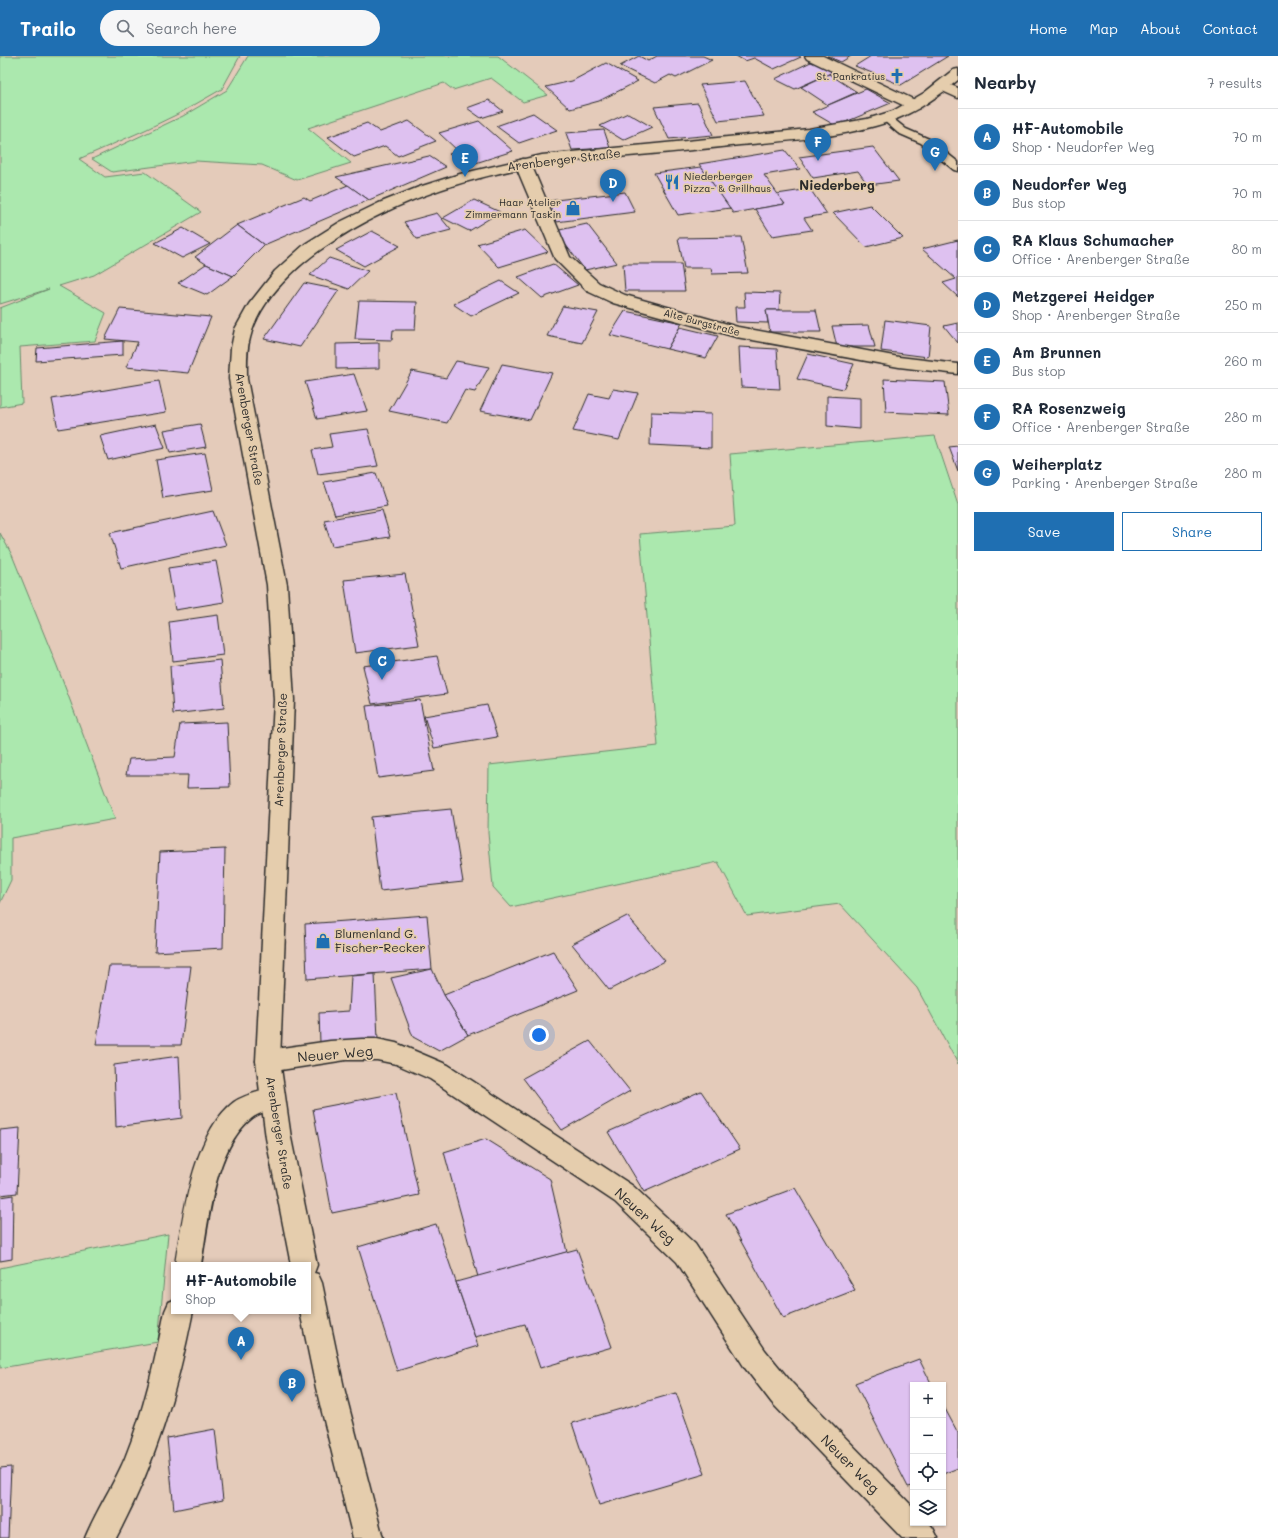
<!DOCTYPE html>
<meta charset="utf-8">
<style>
:root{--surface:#fff;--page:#f6f6f7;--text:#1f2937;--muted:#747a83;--line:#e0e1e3;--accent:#1f6fb2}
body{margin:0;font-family:Mali,sans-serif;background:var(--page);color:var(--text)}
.controls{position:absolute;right:12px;bottom:12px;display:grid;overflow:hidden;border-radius:0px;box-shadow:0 1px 3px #0004}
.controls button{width:36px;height:36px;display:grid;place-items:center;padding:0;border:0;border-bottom:1px solid var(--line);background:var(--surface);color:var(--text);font:20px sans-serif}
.you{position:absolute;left:539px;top:979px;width:14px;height:14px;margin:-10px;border:3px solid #fff;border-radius:50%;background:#1a73e8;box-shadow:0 0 0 6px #1a73e833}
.badge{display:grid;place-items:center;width:26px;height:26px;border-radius:50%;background:var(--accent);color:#fff;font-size:13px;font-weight:700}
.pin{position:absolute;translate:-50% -33px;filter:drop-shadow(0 1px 2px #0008)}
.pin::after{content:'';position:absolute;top:21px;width:14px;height:12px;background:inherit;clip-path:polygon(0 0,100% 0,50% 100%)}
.popup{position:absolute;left:171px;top:1206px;width:140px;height:52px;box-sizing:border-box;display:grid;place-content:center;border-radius:0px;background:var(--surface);filter:drop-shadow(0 1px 3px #0005);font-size:13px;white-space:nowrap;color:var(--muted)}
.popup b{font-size:15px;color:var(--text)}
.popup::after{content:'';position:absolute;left:50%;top:100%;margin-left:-8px;border:8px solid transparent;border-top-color:var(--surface)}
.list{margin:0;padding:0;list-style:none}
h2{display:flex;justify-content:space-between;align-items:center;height:52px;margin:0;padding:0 16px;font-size:17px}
h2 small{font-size:13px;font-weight:400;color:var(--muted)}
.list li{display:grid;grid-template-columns:26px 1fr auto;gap:12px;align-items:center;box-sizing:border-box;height:56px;padding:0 16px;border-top:1px solid var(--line)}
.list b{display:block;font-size:15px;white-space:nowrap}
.list p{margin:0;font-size:13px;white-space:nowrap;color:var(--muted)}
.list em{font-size:13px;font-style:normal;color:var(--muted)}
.actions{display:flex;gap:8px;padding:12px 16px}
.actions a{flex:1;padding:9px 0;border:1px solid var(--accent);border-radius:0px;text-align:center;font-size:14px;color:var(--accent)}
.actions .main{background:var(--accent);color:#fff}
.icon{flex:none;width:22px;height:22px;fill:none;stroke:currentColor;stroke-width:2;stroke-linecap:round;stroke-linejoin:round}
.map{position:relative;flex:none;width:958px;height:1482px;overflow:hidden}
header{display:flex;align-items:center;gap:24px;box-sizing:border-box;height:56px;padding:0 20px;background:var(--accent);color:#fff}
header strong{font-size:19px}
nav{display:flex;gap:22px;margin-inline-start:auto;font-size:14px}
.search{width:280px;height:36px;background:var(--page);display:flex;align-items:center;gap:10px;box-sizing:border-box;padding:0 14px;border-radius:22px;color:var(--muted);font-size:15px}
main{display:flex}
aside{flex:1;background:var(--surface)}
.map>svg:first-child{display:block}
.green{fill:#abe8ae;stroke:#6b8a6c}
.building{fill:#dec1f0;stroke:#2b2b2b}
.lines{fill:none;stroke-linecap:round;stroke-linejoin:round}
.service-casing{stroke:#2b2b2b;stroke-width:3}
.minor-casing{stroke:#2b2b2b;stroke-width:3}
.secondary-casing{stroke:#2b2b2b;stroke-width:3}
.service{fill:#e5cdad;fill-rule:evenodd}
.minor{fill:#e5cdad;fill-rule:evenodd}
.secondary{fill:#e5cdad;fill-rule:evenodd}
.labels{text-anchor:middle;stroke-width:3.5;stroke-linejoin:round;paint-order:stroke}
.far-poi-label{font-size:10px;fill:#2b2b2b;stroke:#e5cdad;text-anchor:end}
.far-street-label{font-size:10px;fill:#2b2b2b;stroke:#e5cdad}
.street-label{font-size:12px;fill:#2b2b2b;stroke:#e5cdad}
.poi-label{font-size:12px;fill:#2b2b2b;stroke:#e5cdad;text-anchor:start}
.far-district-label{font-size:13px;font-weight:bold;fill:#2b2b2b;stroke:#e5cdad}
.near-street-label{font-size:14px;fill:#2b2b2b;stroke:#e5cdad}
</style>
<header>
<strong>Trailo</strong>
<div class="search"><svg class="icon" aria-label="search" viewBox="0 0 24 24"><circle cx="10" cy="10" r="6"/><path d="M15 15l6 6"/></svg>Search here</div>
<nav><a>Home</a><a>Map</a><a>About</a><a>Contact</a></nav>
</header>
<main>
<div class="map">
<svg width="958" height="1482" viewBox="0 0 958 1482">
<rect width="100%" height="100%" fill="#e4cbba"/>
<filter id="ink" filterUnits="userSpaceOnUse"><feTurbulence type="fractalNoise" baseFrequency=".025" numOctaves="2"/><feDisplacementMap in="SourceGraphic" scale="8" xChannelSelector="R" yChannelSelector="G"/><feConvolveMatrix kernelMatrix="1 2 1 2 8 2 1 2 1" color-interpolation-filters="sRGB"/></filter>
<g filter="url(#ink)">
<g class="green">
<path d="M0,0H240L222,33L180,57L145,74L79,103L105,121L145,116L201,156L94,219L59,230L106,257L95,285L20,291L22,347L0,351V252L49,233L0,248Z"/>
<path d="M248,0H498L548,39L523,46L491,22L453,34L444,27L308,72L351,107L297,124L262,109L196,105L112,116L92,103L183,60L227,34Z"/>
<path d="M935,380L958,449V1008L917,932L840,848L747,860L718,806L511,851L493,831L488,777L489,709L658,690L640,478L735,470L730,398Z"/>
<path d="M0,477L12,499L57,610L115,763L11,782V824L0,847Z"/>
<path d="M168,1178L158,1286L0,1312V1212Z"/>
</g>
<g class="building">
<path d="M639,0L648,5L657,0H703L712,4L676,22L670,19L655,27L620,10Z"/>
<path d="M736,0H799L801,1L774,13L754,2L745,5Z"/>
<path d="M827,0H851L841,6Z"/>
<path d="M871,0H948L901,29L855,10Z"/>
<path d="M813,5L833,16L795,33L775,23Z"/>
<path d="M606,7L638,25L599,45L570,53L546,31L572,25Z"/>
<path d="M829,18L857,36L828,49L801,31Z"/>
<path d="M745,25L764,60L718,65L700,29Z"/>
<path d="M866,33L891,47L836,70L812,56Z"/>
<path d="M489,44L503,55L481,62L467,52Z"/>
<path d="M698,47L713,79L669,83L654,51Z"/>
<path d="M533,57L557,74L519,87L496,70Z"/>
<path d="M628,57L652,71L623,84L600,70Z"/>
<path d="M409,65L436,85L398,100L385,90L354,101L328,81L367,67L380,76Z"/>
<path d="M479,65L513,95L463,111L449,98L458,95L439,77Z"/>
<path d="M604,74L610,92L572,94L566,77Z"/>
<path d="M873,91L899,125L868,129L858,115L813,122L799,101Z"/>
<path d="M785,94L800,113L764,119L785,148L733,157L699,108Z"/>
<path d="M429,100L446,111L369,144L336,121Z"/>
<path d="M701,111L730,152L678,159L654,117Z"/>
<path d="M348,129L369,144L264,189L237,169L304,141L310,145Z"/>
<path d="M810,133L827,158L804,162L812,174L772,180L755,153L785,148L777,138Z"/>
<path d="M625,136L635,156L556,166L547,145Z"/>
<path d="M474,144L500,156L469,175L443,162Z"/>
<path d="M870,149L903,182L866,191L833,157Z"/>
<path d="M437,157L451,174L417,183L404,166Z"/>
<path d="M587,168L617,207L585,214L555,175Z"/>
<path d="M237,169L264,189L233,220L206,208L195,201Z"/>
<path d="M183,172L210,188L182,202L155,187Z"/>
<path d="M525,174L548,196L499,211L477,188Z"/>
<path d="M372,175L400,190L364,210L336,194Z"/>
<path d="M741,181L748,217L712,218L711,212H684L678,182Z"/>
<path d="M958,184V241L943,227L956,223L922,193Z"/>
<path d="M329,202L368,215L349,233L310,219Z"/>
<path d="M206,208L233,220L207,239L178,227Z"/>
<path d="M553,208L578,229L542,242L518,221Z"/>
<path d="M623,208H681L685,235H625Z"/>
<path d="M501,225L519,237L471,260L453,248Z"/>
<path d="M304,227L339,234L300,291L264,283Z"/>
<path d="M744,236L780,237L779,254H766L768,267L736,266L735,251H745Z"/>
<path d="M359,245L417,246L415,274H393L392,284L355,283Z"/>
<path d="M563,250L598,256L582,287L547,280Z"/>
<path d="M120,253L211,261L188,317L126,311L138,286L105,283Z"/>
<path d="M766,254H816L821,276H770Z"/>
<path d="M625,255L682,267L667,293L610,279Z"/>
<path d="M885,264L931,270L928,301L881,295Z"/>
<path d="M958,267V287L944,270Z"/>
<path d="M869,269L875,291H837L832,270Z"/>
<path d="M680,271L718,280L706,302L667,293Z"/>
<path d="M123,285V299L36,305L37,292Z"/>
<path d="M379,287V312L336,313V288Z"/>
<path d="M739,291L777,293L780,333L741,331Z"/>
<path d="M808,298L854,308L843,333L797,323Z"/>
<path d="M456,305L489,311L475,336L465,334L447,367L389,355L412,315L446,322Z"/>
<path d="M502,308L552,317L530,364L480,355Z"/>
<path d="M354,318L367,355L317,363L305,326Z"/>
<path d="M884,323L945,326L949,359L886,356Z"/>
<path d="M159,325L166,356L58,373L52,343Z"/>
<path d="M613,333L638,337L619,384L573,375L589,338L609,342Z"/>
<path d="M827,340L860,342V373L827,370Z"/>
<path d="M651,356L711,358V392L650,389Z"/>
<path d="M156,368L165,392L108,404L100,380Z"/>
<path d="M200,368L206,391L170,397L164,374Z"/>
<path d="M368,373L378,410L318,418L312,394L332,391L329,378Z"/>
<path d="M958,390V415L949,391Z"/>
<path d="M205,397L213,434L163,442L156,404Z"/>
<path d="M376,417L387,450L335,459L324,426Z"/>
<path d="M382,454L390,481L332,490L324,464Z"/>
<path d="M213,455L226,489L121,512L110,477Z"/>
<path d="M216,505L224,546L175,554L168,512Z"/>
<path d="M405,518L419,589L355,597L344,524Z"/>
<path d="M218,559L223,599L173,605L169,566Z"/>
<path d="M437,600L447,638L372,648L363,610Z"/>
<path d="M220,604L224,652L173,658L170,610Z"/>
<path d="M420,644L434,715L378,722L366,650Z"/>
<path d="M487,649L497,681L434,692L424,660Z"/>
<path d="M227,666L230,731L187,732L188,719H126L129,703L175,701L180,668Z"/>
<path d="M451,753L463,826L380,835L371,761Z"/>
<path d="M225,793L223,892L155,896L160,796Z"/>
<path d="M427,859L432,913L307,923L305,868Z"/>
<path d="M627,860L665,905L609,934L572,888Z"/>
<path d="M553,895L578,934L468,979L444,939Z"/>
<path d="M109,910H191L181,989H96Z"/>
<path d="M432,913L444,939L468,979L439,995L413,981L391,922Z"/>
<path d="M375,918L378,983L320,987L319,957L349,955L351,920Z"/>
<path d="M590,985L630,1035L562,1074L523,1022Z"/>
<path d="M179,1000L182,1062L116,1071L114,1009Z"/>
<path d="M701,1035L740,1093L644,1136L608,1076Z"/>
<path d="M396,1037L419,1139L332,1157L313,1053Z"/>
<path d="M20,1072L17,1137L0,1139V1074Z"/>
<path d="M486,1083L550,1123L567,1196L478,1221L444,1096Z"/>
<path d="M795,1132L855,1234L783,1262L726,1158Z"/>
<path d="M13,1139L12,1203L0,1205V1141Z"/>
<path d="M436,1168L478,1290L397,1315L358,1191Z"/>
<path d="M577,1193L612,1291L540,1312L525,1268L475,1281L456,1226Z"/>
<path d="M919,1303L932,1329H913V1430L908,1431L855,1327Z"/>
<path d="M676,1337L705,1418L599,1449L572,1367Z"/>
<path d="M943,1349L958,1377V1412L943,1418Z"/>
<path d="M215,1373L223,1444L174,1454L167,1382Z"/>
<path d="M11,1411L8,1482H0V1412Z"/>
</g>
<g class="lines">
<g class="service-casing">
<path id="service" d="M887,60L891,61L906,73L929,83L958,106V115L954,114L921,87L898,77L882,63Z"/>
</g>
<g class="minor-casing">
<g id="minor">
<path d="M805,0H823L919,46L921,49L919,52L914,53L909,52L807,3Z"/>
<path d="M943,26L958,32V42L938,33L936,30L938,27Z"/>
<path d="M523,103L528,105L531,108L570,201L599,227L625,239L738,271L899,301L958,308V318L899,311L736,281L613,247L587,235L555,203L515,108L518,105Z"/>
<path d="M362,983H377L396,987L448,1009L633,1130L695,1188L765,1294L792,1327L913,1451V1467H929L933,1472L938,1482H902L772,1347L745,1312L677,1206L615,1146L430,1023L396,1008L377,1004H346L268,1016L259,1012L256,1005L259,998L268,994L330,985Z"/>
<path d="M271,1032L280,1035L284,1043L280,1051C271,1054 260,1056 252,1062C214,1092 209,1164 201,1209H175C183,1161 193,1077 234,1046C244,1039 259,1036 271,1032Z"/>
<path d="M174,1244V1255H193C177,1336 155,1409 116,1482H85C96,1455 113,1430 125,1402C144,1355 155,1305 165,1255L169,1246Z"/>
</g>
</g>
<g class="secondary-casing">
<path id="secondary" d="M958,13V24C931,46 909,61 875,70C833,82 784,85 740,89C695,94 651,98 607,102C585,104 563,105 541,109C468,121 394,145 332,186C300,206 259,243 250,282C246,295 247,309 247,323L287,529L294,644L280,1005L291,1082L317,1209L314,1217L318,1218L322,1227L344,1332L383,1482H353L316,1332L300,1255H308V1209H291L266,1082L256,1005L274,644L267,529L229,323L231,292L235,273L249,248L275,215L305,188L340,166L379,147L419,131L460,118L542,99L809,73L867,63L893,55L924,37L953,14Z"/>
</g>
<use href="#service" class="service"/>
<use href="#minor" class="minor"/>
<use href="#secondary" class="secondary"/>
</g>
</g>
<defs>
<g id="church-bare" transform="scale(1.2)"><path d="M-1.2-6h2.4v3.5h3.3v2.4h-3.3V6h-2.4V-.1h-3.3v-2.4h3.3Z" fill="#1f6fb2" stroke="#e5cdad" stroke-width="2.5" paint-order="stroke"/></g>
<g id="restaurant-bare" transform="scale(1.2)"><path d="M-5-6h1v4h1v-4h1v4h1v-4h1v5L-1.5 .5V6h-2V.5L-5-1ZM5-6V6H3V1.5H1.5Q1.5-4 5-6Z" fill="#1f6fb2" stroke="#e5cdad" stroke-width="2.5" paint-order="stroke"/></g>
<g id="shop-bare" transform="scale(1.2)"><path d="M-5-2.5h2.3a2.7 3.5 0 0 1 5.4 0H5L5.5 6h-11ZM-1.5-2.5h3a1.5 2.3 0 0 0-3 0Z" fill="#1f6fb2" stroke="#e5cdad" stroke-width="2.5" paint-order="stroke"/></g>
</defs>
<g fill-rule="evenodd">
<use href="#church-bare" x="897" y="20"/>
<use href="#restaurant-bare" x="672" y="126"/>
<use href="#shop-bare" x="573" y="152"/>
<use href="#shop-bare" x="323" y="885"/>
</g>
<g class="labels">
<g class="far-poi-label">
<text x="885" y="24">St. Pankratius</text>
<text x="684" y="124" text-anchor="start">Niederberger<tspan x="684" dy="12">Pizza- &amp; Grillhaus</tspan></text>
<text x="561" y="150">Haar Atelier<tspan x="561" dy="12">Zimmermann Taskin</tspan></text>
</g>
<g class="far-street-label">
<text transform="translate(702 266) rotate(15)" y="4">Alte Burgstraße</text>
</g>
<g class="street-label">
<text transform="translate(564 104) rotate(-7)" y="4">Arenberger Straße</text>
<text transform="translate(249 373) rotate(80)" y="4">Arenberger Straße</text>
<text transform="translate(281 694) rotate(-88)" y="4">Arenberger Straße</text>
<text transform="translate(279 1077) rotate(81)" y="4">Arenberger Straße</text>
</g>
<g class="poi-label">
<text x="335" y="882">Blumenland G.<tspan x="335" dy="14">Fischer-Recker</tspan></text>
</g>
<g class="far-district-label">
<text x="837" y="134">Niederberg</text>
</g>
<g class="near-street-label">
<text transform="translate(335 998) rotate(-5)" y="5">Neuer Weg</text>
<text transform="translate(645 1160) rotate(42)" y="5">Neuer Weg</text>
<text transform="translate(850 1408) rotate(45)" y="5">Neuer Weg</text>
</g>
</g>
</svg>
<div class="controls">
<button>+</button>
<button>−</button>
<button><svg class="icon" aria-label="locate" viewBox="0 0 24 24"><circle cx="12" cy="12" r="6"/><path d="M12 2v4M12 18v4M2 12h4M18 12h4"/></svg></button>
<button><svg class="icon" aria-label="layers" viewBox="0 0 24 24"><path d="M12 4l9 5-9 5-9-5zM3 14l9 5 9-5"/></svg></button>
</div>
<div class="you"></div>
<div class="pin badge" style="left:241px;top:1304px">A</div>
<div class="popup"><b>HF-Automobile</b>Shop</div>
<div class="pin badge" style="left:292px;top:1346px">B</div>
<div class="pin badge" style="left:382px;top:624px">C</div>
<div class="pin badge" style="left:613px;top:146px">D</div>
<div class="pin badge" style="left:465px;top:121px">E</div>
<div class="pin badge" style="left:818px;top:105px">F</div>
<div class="pin badge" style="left:935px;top:115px">G</div>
</div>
<aside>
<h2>Nearby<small>7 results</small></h2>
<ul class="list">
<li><span class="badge">A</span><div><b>HF-Automobile</b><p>Shop · Neudorfer Weg</p></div><em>70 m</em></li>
<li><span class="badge">B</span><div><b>Neudorfer Weg</b><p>Bus stop</p></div><em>70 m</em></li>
<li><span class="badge">C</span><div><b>RA Klaus Schumacher</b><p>Office · Arenberger Straße</p></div><em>80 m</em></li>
<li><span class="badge">D</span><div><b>Metzgerei Heidger</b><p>Shop · Arenberger Straße</p></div><em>250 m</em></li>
<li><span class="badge">E</span><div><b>Am Brunnen</b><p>Bus stop</p></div><em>260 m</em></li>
<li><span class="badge">F</span><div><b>RA Rosenzweig</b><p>Office · Arenberger Straße</p></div><em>280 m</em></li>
<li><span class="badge">G</span><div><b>Weiherplatz</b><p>Parking · Arenberger Straße</p></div><em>280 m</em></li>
</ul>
<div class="actions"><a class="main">Save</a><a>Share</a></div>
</aside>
</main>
